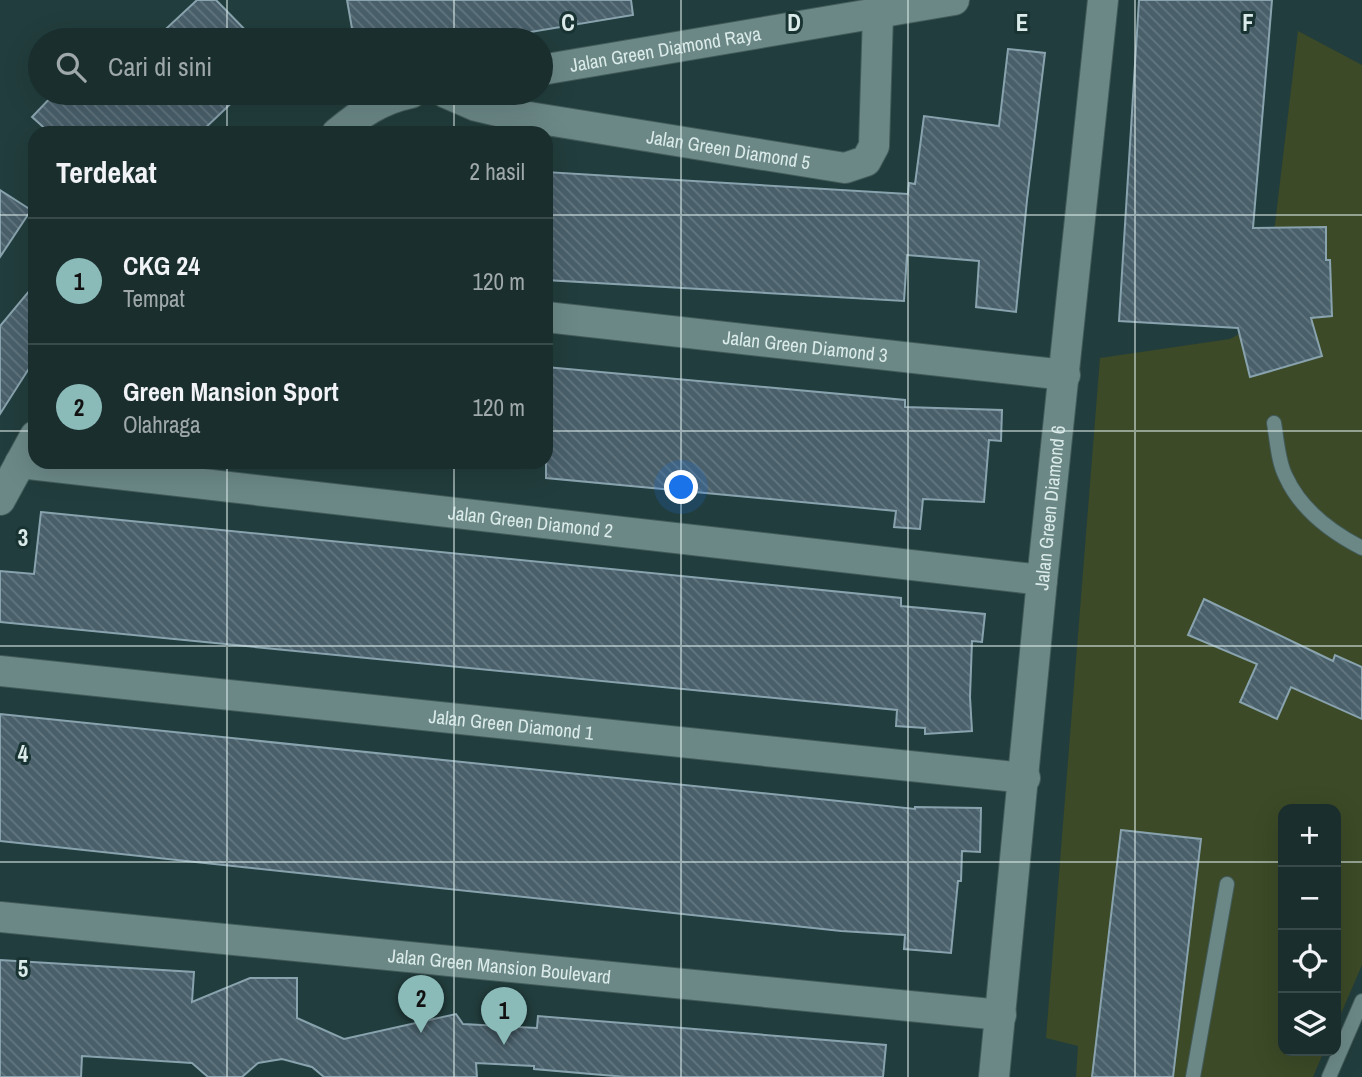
<!DOCTYPE html>
<html lang="id">
<meta charset="utf-8">
<style>
:root{--surface:#1a2e2e;--page:#233636;--text:#f1f3f6;--muted:#9fa8aa;--line:#384a4a;--accent:#8bbbb9}
body{margin:0;font-family:"Archivo Narrow",sans-serif;background:var(--page);color:var(--text)}
.controls{position:absolute;right:21px;bottom:21px;display:grid;overflow:hidden;border-radius:14px;box-shadow:0 7px 28px #0002}
.controls button{width:63px;height:63px;display:grid;place-items:center;padding:0;border:0;border-bottom:2px solid var(--line);background:var(--surface);color:var(--text);font:35px sans-serif}
.you{position:absolute;left:682px;top:488px;width:24px;height:24px;margin:-18px;border:5px solid #fff;border-radius:50%;background:#1a73e8;box-shadow:0 0 0 10px #1a73e833}
.badge{display:grid;place-items:center;width:46px;height:46px;border-radius:50%;background:var(--accent);color:#111;font-size:23px;font-weight:700}
.pin{position:absolute;translate:-50% -58px;filter:drop-shadow(0 2px 4px #0008)}
.pin::after{content:'';position:absolute;top:37px;width:24px;height:21px;background:inherit;clip-path:polygon(0 0,100% 0,50% 100%)}
.list{margin:0;padding:0;list-style:none}
h2{display:flex;justify-content:space-between;align-items:center;height:91px;margin:0;padding:0 28px;font-size:30px}
h2 small{font-size:23px;font-weight:400;color:var(--muted)}
.list li{display:grid;grid-template-columns:46px 1fr auto;gap:21px;align-items:center;box-sizing:border-box;height:126px;padding:0 28px;border-top:2px solid var(--line)}
.list b{display:block;font-size:26px;white-space:nowrap}
.list p{margin:0;font-size:23px;white-space:nowrap;color:var(--muted)}
.list em{font-size:23px;font-style:normal;color:var(--muted)}
.icon{flex:none;width:38px;height:38px;fill:none;stroke:currentColor;stroke-width:2;stroke-linecap:round;stroke-linejoin:round}
.map{position:relative;flex:none;width:1362px;height:1077px;overflow:hidden}
.search{position:absolute;background:var(--surface);box-shadow:0 7px 28px #0002;left:28px;top:28px;width:525px;height:77px;display:flex;align-items:center;gap:18px;box-sizing:border-box;padding:0 24px;border-radius:38px;color:var(--muted);font-size:26px}
.panel{position:absolute;background:var(--surface);box-shadow:0 7px 28px #0002;left:28px;top:126px;width:525px;height:343px;border-radius:21px}
.map>svg:first-child{display:block}
.green{fill:#3c4a27}
.building{fill:url(#building-back-hatch);stroke:#89a3ae;stroke-width:2}
.lines{fill:none;stroke-linecap:round;stroke-linejoin:round}
.lane-casing{stroke:#435c5b;stroke-width:16}
.street-casing{stroke:#435c5b;stroke-width:32}
.lane{stroke:#6b8887;stroke-width:14}
.street{stroke:#6b8887;stroke-width:30}
.grid{fill:none;stroke:#dbebea;stroke-width:2;stroke-opacity:0.55}
.labels{text-anchor:middle;stroke-width:6;stroke-linejoin:round;paint-order:stroke}
.street-label{font-size:19px;fill:#dbebea;stroke:#183332}
.grid-label{font-size:23px;text-anchor:middle;font-weight:bold;fill:#dbebea;stroke:#183332;stroke-width:6;stroke-linejoin:round;paint-order:stroke}
</style>
<div class="map">
<svg width="1362" height="1077" viewBox="0 0 1362 1077">
<defs>
<pattern id="building-back-hatch" width="6" height="6" patternUnits="userSpaceOnUse" patternTransform="scale(1.75)"><rect width="6" height="6" fill="#49606b"/><path d="M-1 5l2 2M0 0l6 6M5-1l2 2" fill="none" stroke="#637780"/></pattern>
</defs>
<rect width="100%" height="100%" fill="#223d3d"/>
<path class="green" d="M1298,31L1362,65V965L1336,1025V809H1283V1051H1324L1313,1077H1076L1078,1046L1046,1038L1100,358L1230,339L1250,328L1268,283Z"/>
<g class="building">
<path d="M197,0H216L255,40H154Z"/>
<path d="M347,0H631L633,15L482,40H354Z"/>
<path d="M1139,0H1272L1253,228L1326,227V260H1330L1332,316L1311,318L1322,356L1250,377L1238,328L1119,321Z"/>
<path d="M1008,49L1045,53L1027,200L1016,312L976,307L979,261L907,255L904,301L546,280V172L908,194L909,183L915,184L924,116L999,126Z"/>
<path d="M55,93H242L200,133H50L32,117Z"/>
<path d="M0,190L31,210L0,257Z"/>
<path d="M35,284V359L0,414V326Z"/>
<path d="M546,367L905,400V407L1002,410L1001,441L989,440L984,502L923,499L920,529L894,527L896,511L546,478Z"/>
<path d="M41,512L901,598V606L985,614L982,642L972,641L970,697L972,731L925,734V728L896,726L897,710L0,622V571L34,574Z"/>
<path d="M1204,599L1333,661L1335,655L1362,667V719L1291,687L1277,719L1240,702L1257,664L1188,635Z"/>
<path d="M0,714L915,809V807L981,808L980,852L962,851L961,881H958L951,953L904,949L905,935L841,931L0,841Z"/>
<path d="M1121,830L1201,839L1173,1077H1092Z"/>
<path d="M0,960L194,972L192,1002L250,978H297V1018L344,1039L456,1014L463,1024L537,1028L538,1016L886,1045L883,1077H626L534,1069V1066L476,1063L477,1077H324L312,1067L282,1059L258,1063L242,1077H208L192,1063L82,1056L81,1077H0Z"/>
</g>
<g class="lines">
<g class="lane-casing">
<g id="lane">
<path d="M1274,423C1277,440 1278,462 1286,477C1301,510 1331,532 1362,548"/>
<path d="M1193,1077L1227,884"/>
<path d="M1329,1077L1362,1001"/>
</g>
</g>
<g class="street-casing">
<g id="street">
<path id="s1" d="M541,70L954,0"/>
<path id="s2" d="M446,93L476,106L510,114L845,168L866,161L874,146L878,14"/>
<path d="M337,133C360,114 381,99 411,93"/>
<path id="s3" d="M546,317L1065,375"/>
<path id="s4" d="M20,463L1042,580"/>
<path d="M0,500L35,436"/>
<path id="s5" d="M0,671L1025,778"/>
<path id="s6" d="M0,917L1001,1015"/>
<path id="s7" d="M994,1077L1042,580L1103,0"/>
</g>
</g>
<use href="#lane" class="lane"/>
<use href="#street" class="street"/>
</g>
<path class="grid" d="M227,0V40M454,0V40M681,0V1077M908,0V1077M1135,0V1077M227,93V133M454,93V133M0,215H35M546,215H1362M0,431H35M546,431H1362M227,462V1077M454,462V1077M0,646H1362M0,862H1283M1336,862H1362"/>
<g class="labels">
<g class="street-label">
<text dy="7" stroke="none"><textPath href="#s1" startOffset="126">Jalan Green Diamond Raya</textPath></text>
<text dy="7" stroke="none"><textPath href="#s2" startOffset="289">Jalan Green Diamond 5</textPath></text>
<text dy="7" stroke="none"><textPath href="#s3" startOffset="261">Jalan Green Diamond 3</textPath></text>
<text dy="7" stroke="none"><textPath href="#s7" startOffset="572">Jalan Green Diamond 6</textPath></text>
<text dy="7" stroke="none"><textPath href="#s4" startOffset="514">Jalan Green Diamond 2</textPath></text>
<text dy="7" stroke="none"><textPath href="#s5" startOffset="514">Jalan Green Diamond 1</textPath></text>
<text dy="7" stroke="none"><textPath href="#s6" startOffset="502">Jalan Green Mansion Boulevard</textPath></text>
</g>
</g>
<g class="grid-label">
<text x="568" y="31">C</text>
<text x="794" y="31">D</text>
<text x="1022" y="31">E</text>
<text x="1248" y="31">F</text>
<text x="23" y="546">3</text>
<text x="23" y="762">4</text>
<text x="23" y="977">5</text>
</g>
</svg>
<div class="controls">
<button>+</button>
<button>−</button>
<button><svg class="icon" aria-label="locate" viewBox="0 0 24 24"><circle cx="12" cy="12" r="6"/><path d="M12 2v4M12 18v4M2 12h4M18 12h4"/></svg></button>
<button><svg class="icon" aria-label="layers" viewBox="0 0 24 24"><path d="M12 4l9 5-9 5-9-5zM3 14l9 5 9-5"/></svg></button>
</div>
<div class="you"></div>
<div class="pin badge" style="left:504px;top:1045px">1</div>
<div class="pin badge" style="left:421px;top:1033px">2</div>
<div class="search"><svg class="icon" aria-label="search" viewBox="0 0 24 24"><circle cx="10" cy="10" r="6"/><path d="M15 15l6 6"/></svg>Cari di sini</div>
<section class="panel">
<h2>Terdekat<small>2 hasil</small></h2>
<ul class="list">
<li><span class="badge">1</span><div><b>CKG 24</b><p>Tempat</p></div><em>120 m</em></li>
<li><span class="badge">2</span><div><b>Green Mansion Sport</b><p>Olahraga</p></div><em>120 m</em></li>
</ul>
</section>
</div>
